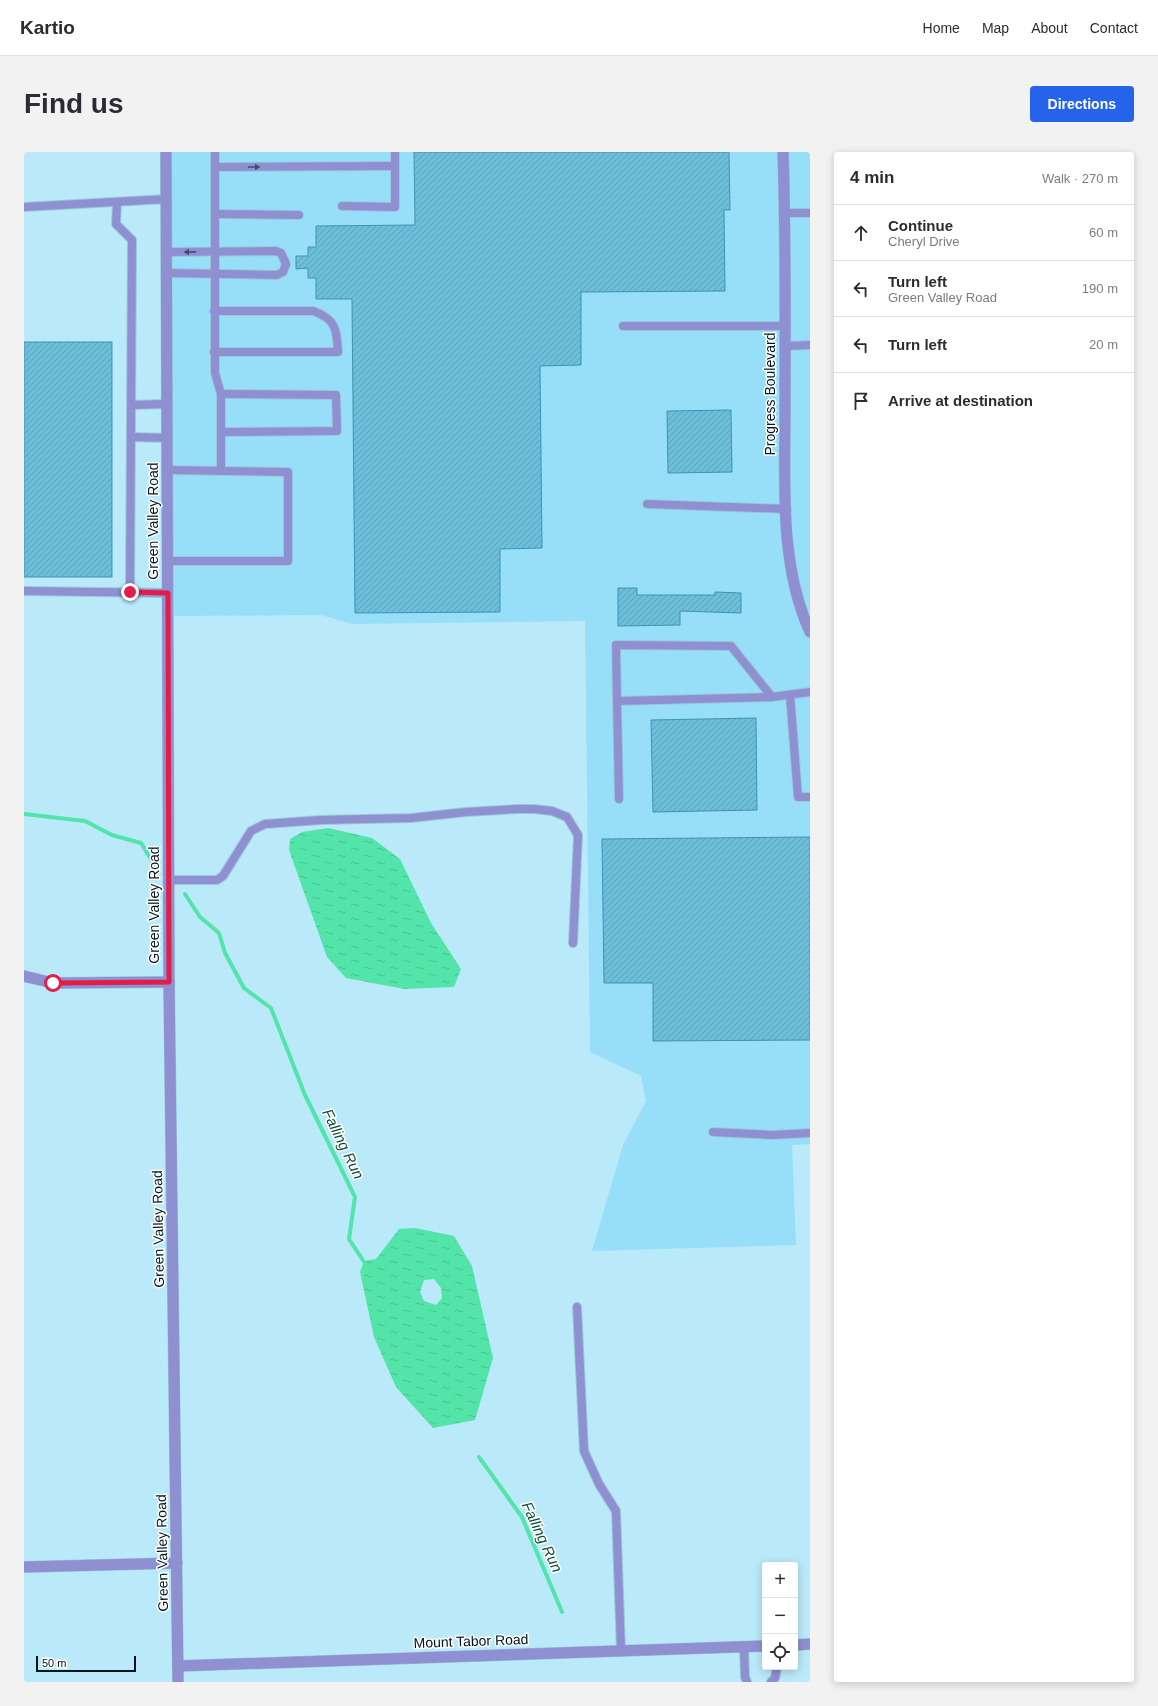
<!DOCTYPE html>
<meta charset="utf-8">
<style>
:root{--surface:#fff;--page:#f2f2f3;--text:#2b2b33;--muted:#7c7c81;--line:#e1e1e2;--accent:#2563eb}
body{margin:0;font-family:Arial,sans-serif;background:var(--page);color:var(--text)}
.controls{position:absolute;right:12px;bottom:12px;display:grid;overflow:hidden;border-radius:4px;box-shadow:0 2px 10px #0003}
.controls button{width:36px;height:36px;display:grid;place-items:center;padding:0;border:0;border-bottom:1px solid var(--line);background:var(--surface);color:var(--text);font:20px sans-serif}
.scale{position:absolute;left:12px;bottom:10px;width:100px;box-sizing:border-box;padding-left:4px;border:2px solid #00141c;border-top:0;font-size:11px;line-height:14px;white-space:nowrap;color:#00141c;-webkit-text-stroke:3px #fff;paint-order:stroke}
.stop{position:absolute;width:12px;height:12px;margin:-9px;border:3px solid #e11d48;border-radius:50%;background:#fff}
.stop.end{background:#e11d48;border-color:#fff;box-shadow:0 1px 4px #0008}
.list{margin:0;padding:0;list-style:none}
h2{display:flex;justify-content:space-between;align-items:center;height:52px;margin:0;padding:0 16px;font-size:17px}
h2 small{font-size:13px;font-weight:400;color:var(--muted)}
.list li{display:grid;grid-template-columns:26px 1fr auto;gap:12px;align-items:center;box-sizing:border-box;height:56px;padding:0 16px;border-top:1px solid var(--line)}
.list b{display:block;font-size:15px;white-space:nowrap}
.list p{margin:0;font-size:13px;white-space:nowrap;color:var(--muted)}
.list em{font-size:13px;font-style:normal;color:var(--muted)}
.icon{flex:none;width:22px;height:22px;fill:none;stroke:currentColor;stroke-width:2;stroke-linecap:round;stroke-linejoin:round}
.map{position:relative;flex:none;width:786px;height:1530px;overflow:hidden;border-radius:4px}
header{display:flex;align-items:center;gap:24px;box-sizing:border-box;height:56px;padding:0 20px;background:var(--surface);border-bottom:1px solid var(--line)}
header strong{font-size:19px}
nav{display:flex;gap:22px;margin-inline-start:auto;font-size:14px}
.intro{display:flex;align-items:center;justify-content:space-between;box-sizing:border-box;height:96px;padding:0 24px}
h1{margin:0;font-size:28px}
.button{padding:10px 18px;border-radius:4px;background:var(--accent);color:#fff;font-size:14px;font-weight:700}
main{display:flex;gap:24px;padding:0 24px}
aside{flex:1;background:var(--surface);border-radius:4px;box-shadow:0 2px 10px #0003}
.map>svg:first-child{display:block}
.built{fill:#97dff9}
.water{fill:url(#water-ripples);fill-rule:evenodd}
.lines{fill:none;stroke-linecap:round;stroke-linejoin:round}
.stream{stroke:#52e4a8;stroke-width:4}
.building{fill:url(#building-hatch);stroke:#3f93ae}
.service-casing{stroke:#9cc7d6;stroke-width:10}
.minor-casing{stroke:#9cc7d6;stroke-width:12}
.tertiary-casing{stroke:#9cc7d6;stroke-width:12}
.service{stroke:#8f90d1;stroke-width:8}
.minor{stroke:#8f90d1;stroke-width:11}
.tertiary{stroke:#8f90d1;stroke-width:11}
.oneway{fill:#404c6d}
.route{stroke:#e11d48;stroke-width:5}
.labels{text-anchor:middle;stroke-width:3;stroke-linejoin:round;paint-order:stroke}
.street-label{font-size:14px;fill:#00141c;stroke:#fff}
.water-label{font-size:15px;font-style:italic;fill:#124e36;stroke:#fff}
</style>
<header>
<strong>Kartio</strong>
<nav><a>Home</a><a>Map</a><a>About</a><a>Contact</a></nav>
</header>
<div class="intro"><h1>Find us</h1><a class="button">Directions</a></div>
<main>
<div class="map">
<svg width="786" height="1530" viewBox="0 0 786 1530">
<defs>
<pattern id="water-ripples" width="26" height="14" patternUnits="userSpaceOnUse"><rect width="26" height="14" fill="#52e4a8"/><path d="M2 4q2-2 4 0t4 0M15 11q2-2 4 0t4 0" fill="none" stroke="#46c390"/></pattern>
<pattern id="building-hatch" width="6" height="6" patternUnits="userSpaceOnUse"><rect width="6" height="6" fill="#6cbedb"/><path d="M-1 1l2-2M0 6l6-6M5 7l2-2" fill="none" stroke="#5ca2bb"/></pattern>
</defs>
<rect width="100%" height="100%" fill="#bae9fa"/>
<path class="built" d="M142,0H786V992L768,993L772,1093L568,1099L599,993L622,949L617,924L566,900L561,469L328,472L297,463L144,464Z"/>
<g class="water">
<path d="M304,676L348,686L376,707L407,771L437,817L430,835L380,837L322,826L303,805L265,698L266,687L278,680Z"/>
<path d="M391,1076L430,1084L448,1114L469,1206L451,1268L409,1276L372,1235L350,1185L336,1120L340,1109L352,1107L375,1077ZM410,1127L417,1136L418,1146L412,1153L400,1149L396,1140L400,1128Z"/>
</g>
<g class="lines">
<g class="stream">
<path d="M0,662L61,669L88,683L117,691L130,712"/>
<path d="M161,742L176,765L195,781L201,801L220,836L247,856L281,943L331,1045L325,1087L342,1113"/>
<path d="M455,1305L498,1365L538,1460"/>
</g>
</g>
<g class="building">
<path d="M390,0H705L706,58H700L701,139L557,140V213L516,214L518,396L476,397V460L331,461L328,147H292V126H284V116L272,117V104H284V95H292V74L391,73Z"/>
<rect x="0" y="190" width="88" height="235"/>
<path d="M707,258L708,320L644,321L643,259Z"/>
<path d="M594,436H613V443H691V440L717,441V461L656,459V473L594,474Z"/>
<path d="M732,566L733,658L629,660L627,568Z"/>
<path d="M786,685V888L629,889V831H580L578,687Z"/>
</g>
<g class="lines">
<g class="service-casing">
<g id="service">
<path d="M191,0V221L197,242V319"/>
<path d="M191,15L371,14"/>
<path d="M93,50L92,72L108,88L106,440"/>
<path d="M318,54L371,55V0"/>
<path d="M0,55L143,47"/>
<path d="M761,61H786"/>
<path d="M191,62L275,63"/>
<path d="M142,121L253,123L259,120L262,112L257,101L252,99L143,100"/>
<path d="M190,159H289C312,167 313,178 314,200H190"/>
<path d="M599,174H760"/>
<path d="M761,194L786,193"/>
<path d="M197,242L312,243L313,279L197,280"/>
<path d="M108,253L142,252"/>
<path d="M107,285L144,286"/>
<path d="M144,318L264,320V409H144"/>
<path d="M623,352L763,357"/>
<path d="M0,439L144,441"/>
<path d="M766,543L774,645H786"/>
<path d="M748,545L707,494L592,493L593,549L748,545L786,540"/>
<path d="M593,549L595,647"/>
<path d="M145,728H193L199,724L227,679L241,672L297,668L387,666L442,660L493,657H510L528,659L543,665L554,683L549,791"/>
<path d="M689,980L748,983L786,981"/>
<path d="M553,1155L560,1299L575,1332L592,1359L597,1498"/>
<path d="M720,1494L721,1525L723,1530"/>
<path d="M747,1530L751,1526L753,1515"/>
</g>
</g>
<g class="minor-casing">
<g id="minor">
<path d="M759,0C762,86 761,171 761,257C761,330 755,412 786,480"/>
<path d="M0,824L29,831L145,830"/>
<path d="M0,1415L153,1411"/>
</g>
</g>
<g class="tertiary-casing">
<g id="tertiary">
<path d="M142,0L145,830L154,1530"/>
<path d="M771,1493L786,1492"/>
<path d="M154,1514L741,1494"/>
</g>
</g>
<use href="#service" class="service"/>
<use href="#minor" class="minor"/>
<use href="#tertiary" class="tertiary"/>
</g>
<defs><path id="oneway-solid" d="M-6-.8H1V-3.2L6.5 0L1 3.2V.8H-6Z"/></defs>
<g class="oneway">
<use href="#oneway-solid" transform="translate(230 15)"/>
<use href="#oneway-solid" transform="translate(166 100) rotate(179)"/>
</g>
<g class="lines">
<path class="route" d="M29,831L145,830L144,441L106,440"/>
</g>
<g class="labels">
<g class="street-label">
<text transform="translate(746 242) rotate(-90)" y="5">Progress Boulevard</text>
<text transform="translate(129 369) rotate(-90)" y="5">Green Valley Road</text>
<text transform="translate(130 753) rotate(-90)" y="5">Green Valley Road</text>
<text transform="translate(134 1077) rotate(-91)" y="5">Green Valley Road</text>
<text transform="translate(138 1401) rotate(-91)" y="5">Green Valley Road</text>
<text transform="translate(447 1489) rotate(-2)" y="5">Mount Tabor Road</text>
</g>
<g class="water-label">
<text transform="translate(319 992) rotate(64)" y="5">Falling Run</text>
<text transform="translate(518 1385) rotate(65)" y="5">Falling Run</text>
</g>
</g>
</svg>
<div class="controls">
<button>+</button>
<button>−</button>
<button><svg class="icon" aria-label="locate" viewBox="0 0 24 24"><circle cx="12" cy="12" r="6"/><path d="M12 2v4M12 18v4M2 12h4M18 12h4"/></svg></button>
</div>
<div class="scale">50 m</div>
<div class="stop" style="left:29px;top:831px"></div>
<div class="stop end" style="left:106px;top:440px"></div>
</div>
<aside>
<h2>4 min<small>Walk · 270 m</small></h2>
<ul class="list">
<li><svg class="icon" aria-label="ahead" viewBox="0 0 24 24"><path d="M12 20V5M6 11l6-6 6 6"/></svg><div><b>Continue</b><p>Cheryl Drive</p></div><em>60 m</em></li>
<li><svg class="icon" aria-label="left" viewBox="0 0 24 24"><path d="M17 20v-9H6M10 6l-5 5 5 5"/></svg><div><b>Turn left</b><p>Green Valley Road</p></div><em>190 m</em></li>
<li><svg class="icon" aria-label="left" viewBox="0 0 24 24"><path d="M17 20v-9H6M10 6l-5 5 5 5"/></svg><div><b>Turn left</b></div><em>20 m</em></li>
<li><svg class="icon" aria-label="arrive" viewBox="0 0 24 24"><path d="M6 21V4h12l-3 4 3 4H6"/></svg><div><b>Arrive at destination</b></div></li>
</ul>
</aside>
</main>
